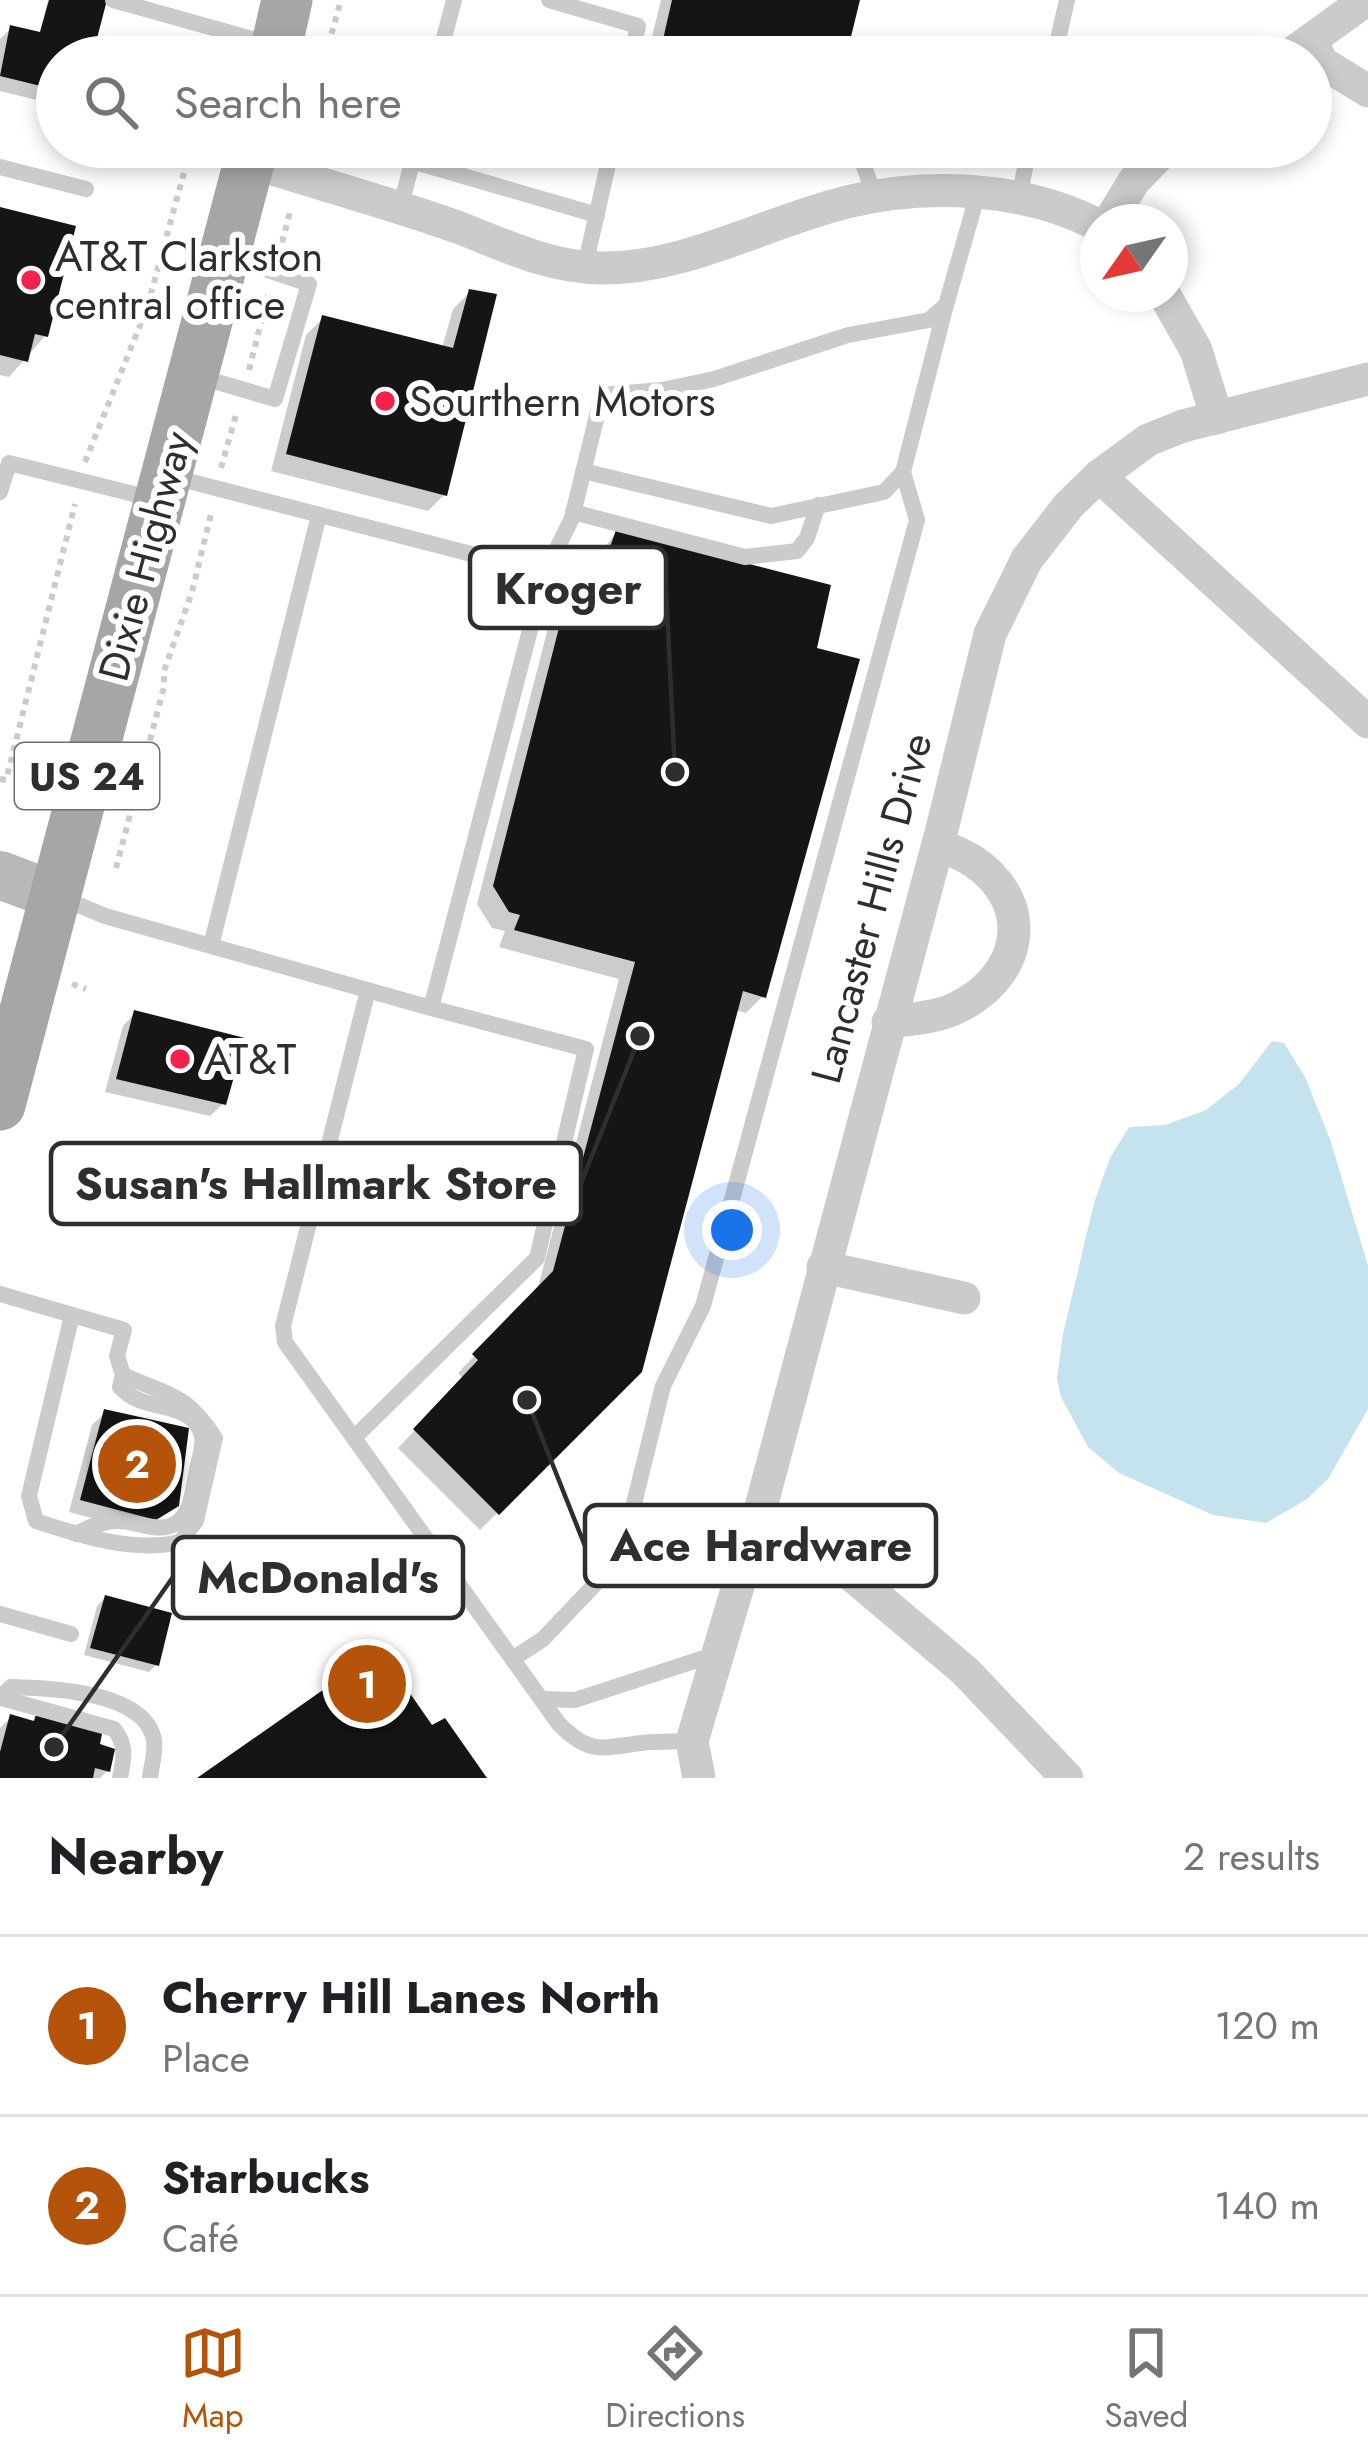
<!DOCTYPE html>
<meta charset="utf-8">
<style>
:root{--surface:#fff;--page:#f6f6f6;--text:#202124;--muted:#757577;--line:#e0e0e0;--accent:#b45309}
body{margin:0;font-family:Jost,sans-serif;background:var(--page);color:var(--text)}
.compass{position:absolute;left:1080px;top:204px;width:108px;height:108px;border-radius:50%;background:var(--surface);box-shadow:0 6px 18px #0003;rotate:236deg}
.you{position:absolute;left:732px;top:1230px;width:42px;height:42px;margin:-30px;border:9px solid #fff;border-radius:50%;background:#1a73e8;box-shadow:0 0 0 18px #1a73e833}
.badge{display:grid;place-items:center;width:78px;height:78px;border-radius:50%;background:var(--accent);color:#fff;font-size:39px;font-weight:700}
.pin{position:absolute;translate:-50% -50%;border:6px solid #fff;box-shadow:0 3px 12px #0006}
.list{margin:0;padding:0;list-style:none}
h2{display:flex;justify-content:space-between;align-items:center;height:156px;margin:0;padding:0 48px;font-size:51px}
h2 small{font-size:39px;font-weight:400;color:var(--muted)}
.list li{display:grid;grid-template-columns:78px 1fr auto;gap:36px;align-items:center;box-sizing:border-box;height:180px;padding:0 48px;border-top:3px solid var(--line)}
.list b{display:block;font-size:45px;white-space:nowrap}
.list p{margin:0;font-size:39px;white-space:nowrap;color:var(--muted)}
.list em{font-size:39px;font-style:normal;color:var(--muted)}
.icon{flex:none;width:66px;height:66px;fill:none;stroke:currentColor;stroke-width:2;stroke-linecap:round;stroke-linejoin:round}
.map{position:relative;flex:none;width:1368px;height:1778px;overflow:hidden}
.search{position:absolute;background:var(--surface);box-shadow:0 6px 18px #0003;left:36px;right:36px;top:36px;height:132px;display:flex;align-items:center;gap:30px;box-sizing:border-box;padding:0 42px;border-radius:66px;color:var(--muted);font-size:45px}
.sheet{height:516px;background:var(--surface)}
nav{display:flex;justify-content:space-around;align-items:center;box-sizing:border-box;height:168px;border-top:3px solid var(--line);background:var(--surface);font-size:33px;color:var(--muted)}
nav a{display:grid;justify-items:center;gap:6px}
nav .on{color:var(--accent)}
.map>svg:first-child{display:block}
.water{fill:#c5e3ee}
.shadow{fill:#0003}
.building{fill:#151515}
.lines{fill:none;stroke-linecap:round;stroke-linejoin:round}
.path{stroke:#cbcbcb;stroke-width:6;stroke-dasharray:6 6;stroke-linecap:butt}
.lane{stroke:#cbcbcb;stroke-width:16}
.street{stroke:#cbcbcb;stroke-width:33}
.secondary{stroke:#b8b8b8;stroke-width:48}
.primary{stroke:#a6a6a6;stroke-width:51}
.poi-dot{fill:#f4224a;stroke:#fff;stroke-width:4.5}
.labels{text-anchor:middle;stroke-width:12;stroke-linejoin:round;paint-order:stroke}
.shield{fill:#fff;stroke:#6d6d6d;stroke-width:3}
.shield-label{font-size:39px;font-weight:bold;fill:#2e2e2e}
.poi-label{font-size:42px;fill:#2e2e2e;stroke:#fff;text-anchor:start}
.street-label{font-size:42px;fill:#2e2e2e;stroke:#fff}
.leader{fill:none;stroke:#2e2e2e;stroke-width:4.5}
.callout-dot{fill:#2e2e2e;stroke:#fff;stroke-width:4.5}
.callout{fill:#fff;stroke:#2e2e2e;stroke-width:4.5}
.callout-label{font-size:45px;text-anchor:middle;font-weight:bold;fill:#2e2e2e}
</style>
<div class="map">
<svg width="1368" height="1778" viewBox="0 0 1368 1778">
<rect width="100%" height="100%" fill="#fff"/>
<path class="water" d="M1272,1041L1284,1043L1305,1077L1330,1139L1368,1266V1409L1328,1479L1307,1499L1266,1523L1213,1515L1119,1473L1088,1447L1061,1397L1057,1379L1063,1334L1094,1203L1110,1158L1129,1127L1165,1125L1206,1110L1239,1084Z"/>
<g class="shadow">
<path d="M48,0H104L92,48L122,57H57V105L0,91V39L11,28L39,35Z"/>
<path d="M661,0H857L842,57H647Z"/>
<path d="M0,210L45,336L9,377L0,375Z"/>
<path d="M470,292L445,494L428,511L271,471L306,335L323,318L442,348L453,309Z"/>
<path d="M616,533L813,650L763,996L746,1013L735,1010L640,1370L480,1530L398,1448L464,1379L458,1373L537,1291L619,979L499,947L505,931L492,928L477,904L559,585L577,567L597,557Z"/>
<path d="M135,1013L223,1104L210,1116L105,1092L123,1026Z"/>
<path d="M105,1413L176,1504L141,1531L69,1512L92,1425Z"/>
<path d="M105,1598L157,1664L149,1672L84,1655L97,1606Z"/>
<path d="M11,1717L31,1723L37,1717L97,1746L107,1771L100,1778H0V1728Z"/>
</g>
<g class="building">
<path d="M49,0H107L95,46L126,53L125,57H57V90L0,76L10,25L40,32Z"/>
<path d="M672,0H860L846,57H659Z"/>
<path d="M0,207L76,226L48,337L35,334L28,362L0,355Z"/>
<path d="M469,289L497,294L447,496L286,454L322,315L453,348Z"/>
<path d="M616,530L831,585L817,648L860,659L766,998L743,991L642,1372L499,1515L413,1429L478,1360L472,1354L553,1271L635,962L514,930L520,915L509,912L493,886L575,565L610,547Z"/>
<path d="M134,1010L245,1038L226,1105L116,1079Z"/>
<path d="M104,1409L189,1428L179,1506L156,1520L80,1500Z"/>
<path d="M105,1595L172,1613L159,1666L90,1648Z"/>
<path d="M380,1650L432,1725L445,1718L487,1778H197Z"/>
<path d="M10,1714L34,1721L36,1714L103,1729L100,1744L115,1749L110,1772L95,1768L93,1778H0V1752Z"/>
</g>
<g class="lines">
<g class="path">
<path d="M325,57L341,0"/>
<path d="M279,254L291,208"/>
<path d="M249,370L268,295"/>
<path d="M85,462L147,308L191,147"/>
<path d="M221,468L237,411"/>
<path d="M0,779L6,780L11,761L75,504"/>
<path d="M116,868L164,687V671L192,592L212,510"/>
<path d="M72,984L86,989"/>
</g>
<g class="lane">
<path d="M113,0L274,45"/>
<path d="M549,0L638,26L631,57"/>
<path d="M439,57L454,0"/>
<path d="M1054,57L1067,0"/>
<path d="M718,147L741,154L814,147"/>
<path d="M857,147L875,197"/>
<path d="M982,147L1027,157"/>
<path d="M412,161L597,215"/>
<path d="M0,167L86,189"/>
<path d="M1019,199L1029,147"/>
<path d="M400,209L416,147"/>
<path d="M585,266L612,147"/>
<path d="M200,377L275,399L309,284L232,258"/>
<path d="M583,471L771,516L884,492L903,472L946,305"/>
<path d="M173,477L545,573"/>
<path d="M0,492L9,463L154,499"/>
<path d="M573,512L745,557L797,551L807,538L818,505"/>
<path d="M62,898L105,916L431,1008L545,573L572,518L602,395L662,390L714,379L848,335L929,320L946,305L978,193"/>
<path d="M211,946L319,515"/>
<path d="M368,990L283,1326L285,1342L559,1724C590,1755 601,1748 641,1743C658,1741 675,1742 692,1741"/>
<path d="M0,1294L124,1330L117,1356L123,1375C169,1396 185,1392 215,1438L196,1521L180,1542C134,1553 81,1536 36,1521L29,1496L72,1315"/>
<path d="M354,1438L537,1258L586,1049L431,1008"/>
<path d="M76,1534C89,1527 104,1520 120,1521C140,1522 165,1537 182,1518C193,1506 194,1480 198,1465C202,1449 207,1435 194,1421C174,1401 142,1411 120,1387L123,1375"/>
<path d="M0,1614L71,1634"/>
<path d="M514,1658L543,1639L602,1577L626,1536L663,1386L703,1306L917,520L903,472"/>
<path d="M0,1698L11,1687C50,1688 145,1691 154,1740C156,1751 151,1767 150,1778"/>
<path d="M1,1698L114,1729C127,1745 124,1758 120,1778"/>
<path d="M544,1699L575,1700L716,1654"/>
</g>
<g class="street">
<path d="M1312,39L1321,62L1368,91"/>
<path d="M1287,57L1366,0"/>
<path d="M250,162C319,184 391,203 460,228C506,246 549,267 600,268C687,269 765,222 847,202C927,182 1024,187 1098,225"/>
<path d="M1109,222L1134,181L1167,147"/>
<path d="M1164,294L1196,350L1217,418"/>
<path d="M1099,476L1368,722"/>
<path d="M888,1022C910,1019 934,1018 954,1009C1021,979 1038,905 973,861C962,854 949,849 938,844"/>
<path d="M823,1267L964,1298"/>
<path d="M757,1522L797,1536L823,1551L965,1671L1067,1778"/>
<path d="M699,1778L692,1741L757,1522L942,829L990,634L1027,559L1069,505L1099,476L1148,440L1183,426L1368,379"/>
</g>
<path class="secondary" d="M0,875L56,896"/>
<g class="primary">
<path d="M274,57L287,0"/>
<path d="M0,1105L253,147"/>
</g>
</g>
<g class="poi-dot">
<circle cx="31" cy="280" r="12"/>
<circle cx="385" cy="401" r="12"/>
<circle cx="180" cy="1059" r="12"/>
</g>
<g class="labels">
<rect class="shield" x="15" y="743" width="144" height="66" rx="9"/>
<g class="shield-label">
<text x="87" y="790">US 24</text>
</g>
<g class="poi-label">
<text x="55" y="271">AT&amp;T Clarkston<tspan x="55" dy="48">central office</tspan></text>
<text x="409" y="416">Sourthern Motors</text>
<text x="204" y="1074">AT&amp;T</text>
</g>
<g class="street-label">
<text transform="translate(145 556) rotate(-75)" y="15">Dixie Highway</text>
<text transform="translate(871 908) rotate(-75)" y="15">Lancaster Hills Drive</text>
</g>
</g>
<path class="leader" d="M675 772L666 588M640 1036L581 1183M527 1400L585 1546M54 1747L173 1577"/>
<g class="callout-dot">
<circle cx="675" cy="772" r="12"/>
<circle cx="640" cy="1036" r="12"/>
<circle cx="527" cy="1400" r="12"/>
<circle cx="54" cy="1747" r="12"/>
</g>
<g class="callout">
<rect x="470" y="547" width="196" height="81" rx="12"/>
<rect x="51" y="1143" width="530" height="81" rx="12"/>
<rect x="585" y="1505" width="351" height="81" rx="12"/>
<rect x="173" y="1537" width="290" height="81" rx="12"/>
</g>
<g class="callout-label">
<text x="568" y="604">Kroger</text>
<text x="316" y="1199">Susan's Hallmark Store</text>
<text x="761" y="1561">Ace Hardware</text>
<text x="318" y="1593">McDonald's</text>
</g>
</svg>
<svg class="compass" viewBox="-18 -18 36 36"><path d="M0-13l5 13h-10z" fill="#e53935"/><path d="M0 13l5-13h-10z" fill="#757577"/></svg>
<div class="you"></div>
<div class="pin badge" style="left:367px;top:1684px">1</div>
<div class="pin badge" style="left:137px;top:1464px">2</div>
<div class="search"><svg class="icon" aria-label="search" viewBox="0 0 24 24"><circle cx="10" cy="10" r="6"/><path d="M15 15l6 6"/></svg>Search here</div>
</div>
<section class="sheet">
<h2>Nearby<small>2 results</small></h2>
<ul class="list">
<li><span class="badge">1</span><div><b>Cherry Hill Lanes North</b><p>Place</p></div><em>120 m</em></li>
<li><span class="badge">2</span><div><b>Starbucks</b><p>Café</p></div><em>140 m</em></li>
</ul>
</section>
<nav>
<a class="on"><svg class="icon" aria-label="map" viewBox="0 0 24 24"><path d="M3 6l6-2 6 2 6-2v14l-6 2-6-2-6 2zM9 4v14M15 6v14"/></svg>Map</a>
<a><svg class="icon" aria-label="directions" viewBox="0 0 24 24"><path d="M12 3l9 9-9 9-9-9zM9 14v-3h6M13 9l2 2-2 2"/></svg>Directions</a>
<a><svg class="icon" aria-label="saved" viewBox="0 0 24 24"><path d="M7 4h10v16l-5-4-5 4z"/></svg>Saved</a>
</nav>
